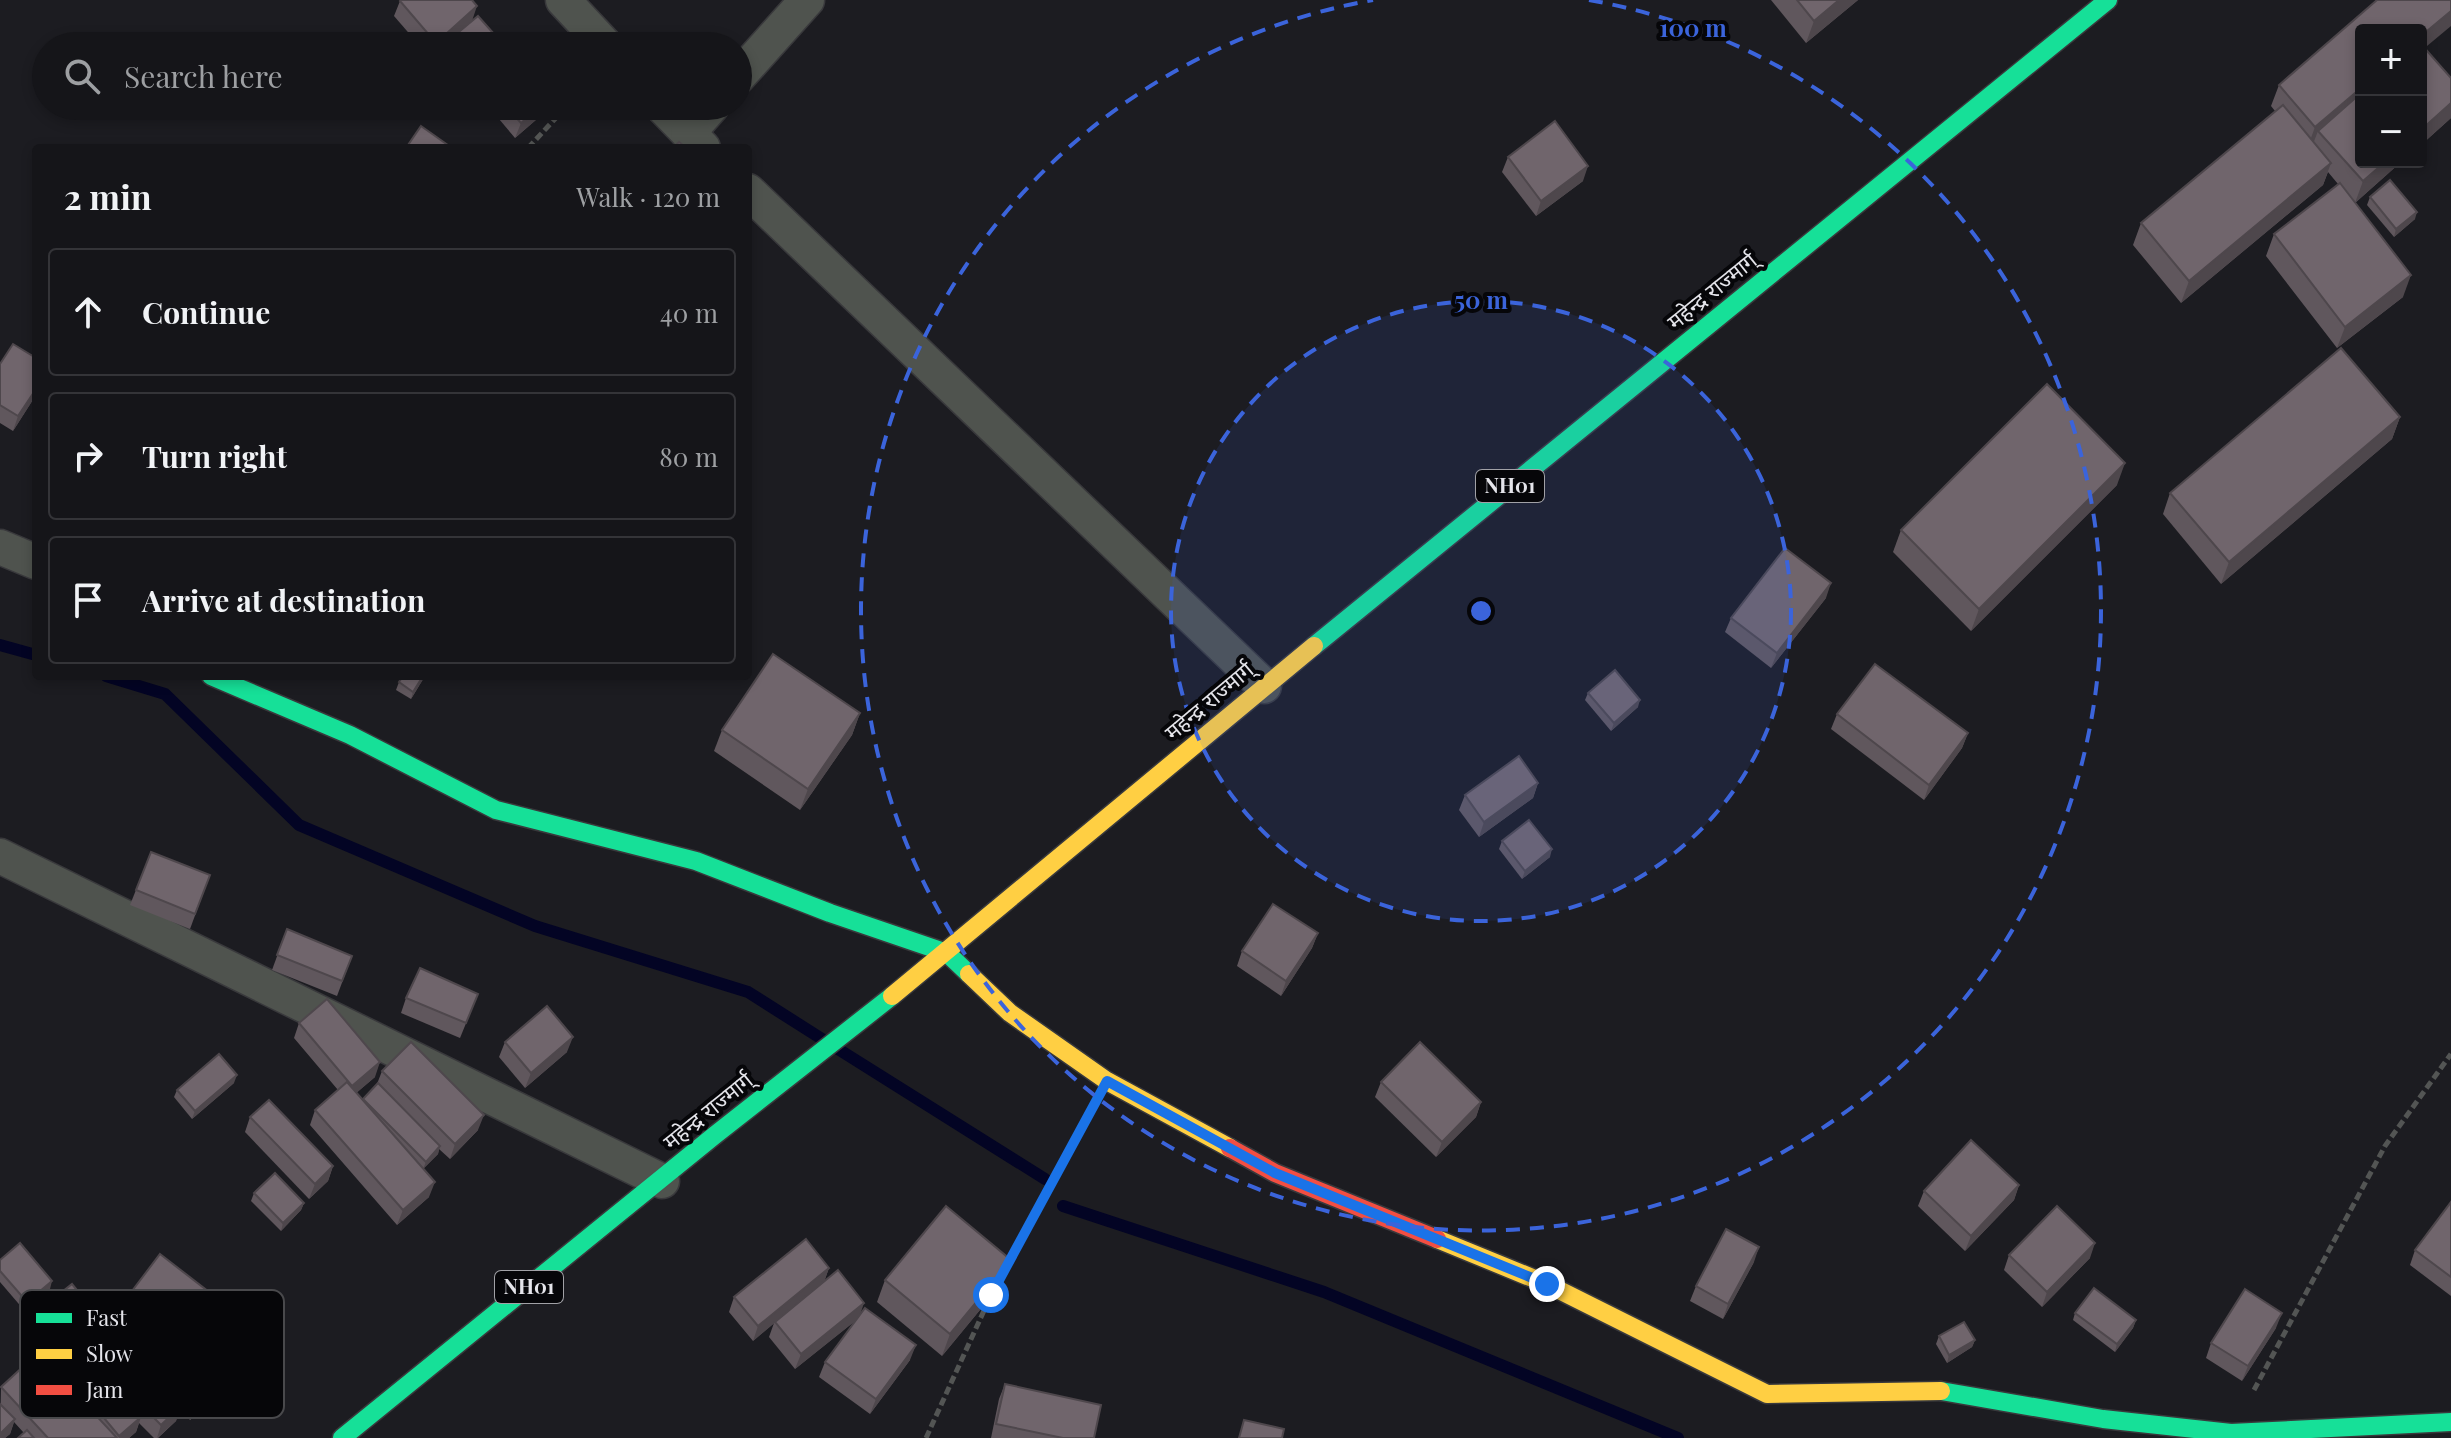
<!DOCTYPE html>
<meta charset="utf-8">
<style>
:root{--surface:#151519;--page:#1e1e22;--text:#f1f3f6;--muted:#9d9fa2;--line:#343438}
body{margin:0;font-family:"Playfair Display","Noto Sans Devanagari",serif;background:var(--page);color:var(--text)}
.controls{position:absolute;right:24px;top:24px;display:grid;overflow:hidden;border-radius:8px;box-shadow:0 4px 12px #0003}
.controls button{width:72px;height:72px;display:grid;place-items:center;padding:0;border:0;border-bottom:2px solid var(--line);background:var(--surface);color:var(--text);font:40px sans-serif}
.stop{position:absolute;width:24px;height:24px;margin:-18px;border:6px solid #1a73e8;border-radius:50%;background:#fff}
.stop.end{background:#1a73e8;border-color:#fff;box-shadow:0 2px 8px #0008}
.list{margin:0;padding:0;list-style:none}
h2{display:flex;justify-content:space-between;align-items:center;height:104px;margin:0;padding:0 32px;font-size:34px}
h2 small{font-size:26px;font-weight:400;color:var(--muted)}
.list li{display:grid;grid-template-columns:52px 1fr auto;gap:24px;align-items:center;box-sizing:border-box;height:128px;margin:0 16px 16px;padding:0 16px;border:2px solid var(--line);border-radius:8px}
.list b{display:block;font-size:30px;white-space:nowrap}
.list em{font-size:26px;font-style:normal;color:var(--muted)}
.icon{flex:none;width:44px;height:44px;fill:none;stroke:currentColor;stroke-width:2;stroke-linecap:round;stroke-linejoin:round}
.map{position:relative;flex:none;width:2451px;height:1438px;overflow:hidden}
.search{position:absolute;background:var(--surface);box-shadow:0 4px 12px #0003;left:32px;top:32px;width:720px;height:88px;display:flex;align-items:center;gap:20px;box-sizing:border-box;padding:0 28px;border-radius:44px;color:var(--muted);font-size:30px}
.panel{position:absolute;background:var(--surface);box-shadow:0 4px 12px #0003;left:32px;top:144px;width:720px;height:536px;border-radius:8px}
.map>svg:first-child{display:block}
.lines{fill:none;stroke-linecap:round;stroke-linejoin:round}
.stream{stroke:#030424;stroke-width:12}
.street-casing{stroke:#39393c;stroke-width:37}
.fast-casing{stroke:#39393c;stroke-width:21}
.slow-casing{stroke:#39393c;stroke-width:21}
.jam-casing{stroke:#39393c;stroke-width:21}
.path{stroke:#535554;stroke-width:5;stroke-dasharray:8 4;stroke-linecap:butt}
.street{stroke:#4f534e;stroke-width:34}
.fast{stroke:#16e098;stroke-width:18}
.slow{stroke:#ffcf43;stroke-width:18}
.jam{stroke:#f24e42;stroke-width:18}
.wall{fill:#60575d}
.shaded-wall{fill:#4e474c}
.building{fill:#70656c;stroke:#4e474c;stroke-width:2}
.route{stroke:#1a73e8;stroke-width:10}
.ring{fill:none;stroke:#3b64db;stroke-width:4;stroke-dasharray:14 10}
.labels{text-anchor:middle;stroke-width:8;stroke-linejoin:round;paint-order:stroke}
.shield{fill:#060609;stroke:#a1a1a6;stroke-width:2}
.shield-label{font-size:20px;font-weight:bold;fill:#e4e4ea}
.street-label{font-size:22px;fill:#e4e4ea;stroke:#060609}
.key{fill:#060609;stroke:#49494c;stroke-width:2}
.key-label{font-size:22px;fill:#e4e4ea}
.centre{fill:#3b64db;stroke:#060609;stroke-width:4}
.ring-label{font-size:24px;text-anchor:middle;font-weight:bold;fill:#3b64db;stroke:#060609;stroke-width:8;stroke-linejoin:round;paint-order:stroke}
</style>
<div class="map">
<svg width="2451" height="1438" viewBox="0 0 2451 1438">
<rect width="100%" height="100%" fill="#1c1c21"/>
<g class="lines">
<g class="stream">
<path d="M0,645L36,655"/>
<path d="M106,676L165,694L299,825L535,926L748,992L822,1039"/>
<path d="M838,1049L1045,1179"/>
<path d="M1063,1206L1324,1292L1678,1438"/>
</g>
<g class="street-casing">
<g id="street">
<path d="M563,0L606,46"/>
<path d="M738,77L807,0"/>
<path d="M662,106L703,148"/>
<path d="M688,133L712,106"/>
<path d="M748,191L1264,686"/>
<path d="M0,547L36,562"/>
<path d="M0,856L662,1181"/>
</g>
</g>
<g class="fast-casing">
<g id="fast">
<path d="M1314,646L2108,0"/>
<path d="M211,676L350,735L496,810L696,861L830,913L947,953L969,974"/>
<path d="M1941,1391L2103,1419L2231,1433L2451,1422"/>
<path d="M342,1438L715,1135L892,996"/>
</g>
</g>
<g class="slow-casing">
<g id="slow">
<path d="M969,974L1010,1013L1107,1081L1230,1148"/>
<path d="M892,996L1314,646"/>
<path d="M1437,1239L1547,1284L1767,1394L1941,1391"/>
</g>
</g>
<g class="jam-casing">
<path id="jam" d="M1230,1148L1275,1173L1437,1239"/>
</g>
<g class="path">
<path d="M528,148L567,106"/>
<path d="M1008,1263L1088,1118"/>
<path d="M2254,1390L2385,1146L2451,1054"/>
<path d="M926,1438L992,1293"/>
</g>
<use href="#street" class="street"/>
<use href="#fast" class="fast"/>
<use href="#slow" class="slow"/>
<use href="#jam" class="jam"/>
</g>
<g class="wall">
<path d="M1771,0H1858L1806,43Z"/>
<path d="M400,1L472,21L502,43L501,46H420L394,16Z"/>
<path d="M2425,48L2451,78V118L2421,145L2361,162H2401L2355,203L2403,297L2337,348L2266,256L2274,234L2338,184L2328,172L2323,185L2181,303L2133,245L2141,223L2275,111L2271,106L2279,85Z"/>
<path d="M488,106H552L515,138Z"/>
<path d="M1508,157L1583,181L1536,216L1502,172Z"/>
<path d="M2370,197L2415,219L2394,237L2367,205Z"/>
<path d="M36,358V395L13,431L0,423V364Z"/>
<path d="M2400,417L2392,439L2221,584L2163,514L2170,493Z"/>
<path d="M2117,485L1971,631L1893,552L1901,530Z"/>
<path d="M1826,598L1771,668L1725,632L1731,618Z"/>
<path d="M425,676L411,699L396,690L399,682Z"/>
<path d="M1588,693L1638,707L1611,731L1585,700Z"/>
<path d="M860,713L852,735L800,810L714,751L722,730Z"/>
<path d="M1837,714L1968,733L1962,748L1924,800L1831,729Z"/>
<path d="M1538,783L1533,798L1479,837L1459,810L1465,795Z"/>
<path d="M1502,841L1550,857L1522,879L1499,849Z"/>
<path d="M151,852L210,875L190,929L130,905Z"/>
<path d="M287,929L352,956L337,996L272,970Z"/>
<path d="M1318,933L1312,948L1281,996L1237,966L1242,951Z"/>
<path d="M478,994L460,1038L401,1013L406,998Z"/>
<path d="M299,1023L375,1077L356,1093L363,1100L377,1084L382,1071L478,1130L450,1159L439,1149L438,1154L423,1169L429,1197L397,1225L310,1125L315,1110L338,1090L294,1038Z"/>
<path d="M505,1042L567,1052L525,1088L499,1057Z"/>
<path d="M1381,1082L1481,1102L1476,1117L1436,1157L1375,1097Z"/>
<path d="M234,1083L192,1119L174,1097L177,1090Z"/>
<path d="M250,1117L333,1166L328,1181L309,1199L245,1132Z"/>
<path d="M2019,1185L2014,1200L1965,1251L1918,1206L1924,1191Z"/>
<path d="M254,1193L304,1203L301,1210L281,1231L251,1201Z"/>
<path d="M2451,1202V1296L2410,1265L2415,1250Z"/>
<path d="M2009,1255L2090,1258L2042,1307L2004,1270Z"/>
<path d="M0,1260L50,1289L24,1310L0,1282Z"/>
<path d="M1754,1262L1723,1319L1690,1301L1696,1286Z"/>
<path d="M829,1268L824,1282L910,1360L870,1414L819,1377L825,1362L855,1321L795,1369L769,1337L774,1323L753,1341L729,1312L734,1297Z"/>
<path d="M885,1280L1003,1282L942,1356L877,1302Z"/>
<path d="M132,1291L231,1309L225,1324L198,1360L127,1306Z"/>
<path d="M42,1308L94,1311L91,1318L62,1343L39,1316Z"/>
<path d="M2075,1313L2136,1320L2133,1328L2115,1352L2073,1320Z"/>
<path d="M2276,1328L2242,1381L2206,1358L2211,1343Z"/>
<path d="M1939,1336L1975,1340L1972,1347L1947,1363L1936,1344Z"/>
<path d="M75,1337L146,1369L149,1362L212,1396L210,1403L190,1420L180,1408L176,1421L158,1438H154L139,1423L136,1432L129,1438H18L24,1433L14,1422L10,1434L5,1438H0L1,1387L61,1378L64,1370L77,1359L70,1352Z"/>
<path d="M1005,1384L1094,1438H991L999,1399Z"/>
</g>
<g class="shaded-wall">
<path d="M1839,0H1858L1806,43L1814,21Z"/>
<path d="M477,6L472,21L443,46H434L436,43Z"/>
<path d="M2451,11V26L2421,51V36Z"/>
<path d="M2361,88V103L2318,131L2313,144L2307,149L2315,127Z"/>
<path d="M2451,103V118L2421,145V130Z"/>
<path d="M541,106H552L515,138L521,123Z"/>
<path d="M2385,162H2401L2355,203L2363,181Z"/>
<path d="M2331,163L2323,185L2181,303L2189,281Z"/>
<path d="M1588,166L1583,181L1536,216L1541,201Z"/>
<path d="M2417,212L2415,219L2394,237L2396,229Z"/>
<path d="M2411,275L2403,297L2337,348L2345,327Z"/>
<path d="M36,389V395L13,431L18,416Z"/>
<path d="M2400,417L2392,439L2221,584L2229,562Z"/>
<path d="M2125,463L2117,485L1971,631L1979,609Z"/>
<path d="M1831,583L1826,598L1771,668L1777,653Z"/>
<path d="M423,676H425L411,699L413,692Z"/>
<path d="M1640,700L1638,707L1611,731L1614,723Z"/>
<path d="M860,713L852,735L800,810L808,789Z"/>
<path d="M1968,733L1962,748L1924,800L1929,785Z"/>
<path d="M1538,783L1533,798L1479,837L1484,822Z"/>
<path d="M1552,849L1550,857L1522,879L1525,871Z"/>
<path d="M1318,933L1312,948L1281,996L1286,981Z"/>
<path d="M573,1037L567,1052L525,1088L531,1073Z"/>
<path d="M380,1062L375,1077L347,1101L352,1086Z"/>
<path d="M237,1075L234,1083L192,1119L195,1111Z"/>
<path d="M1481,1102L1476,1117L1436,1157L1442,1142Z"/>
<path d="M484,1115L478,1130L450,1159L455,1144Z"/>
<path d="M440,1146L438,1154L423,1169L426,1162Z"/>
<path d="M333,1166L328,1181L309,1199L315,1184Z"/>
<path d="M435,1182L429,1197L397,1225L403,1210Z"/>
<path d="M2019,1185L2014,1200L1965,1251L1971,1236Z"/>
<path d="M304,1203L301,1210L281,1231L283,1223Z"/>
<path d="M2095,1243L2090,1258L2042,1307L2047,1292Z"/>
<path d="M1759,1247L1754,1262L1723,1319L1728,1304Z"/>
<path d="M1011,1260L1003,1282L942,1356L950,1334Z"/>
<path d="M829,1268L824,1282L753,1341L758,1326Z"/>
<path d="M52,1281L50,1289L24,1310L27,1302Z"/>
<path d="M864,1303L859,1318L795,1369L801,1354Z"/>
<path d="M231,1309L225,1324L198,1360L203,1345Z"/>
<path d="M94,1311L91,1318L62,1343L65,1335Z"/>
<path d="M2282,1313L2276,1328L2242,1381L2248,1366Z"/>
<path d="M2136,1320L2133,1328L2115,1352L2117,1344Z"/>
<path d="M1975,1340L1972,1347L1947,1363L1949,1355Z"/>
<path d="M916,1345L910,1360L870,1414L876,1399Z"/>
<path d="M212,1396L210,1403L190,1420L193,1412Z"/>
<path d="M181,1406L176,1421L157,1438L161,1425Z"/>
<path d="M141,1417L136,1432L129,1438H119V1436Z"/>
<path d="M15,1419L10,1434L5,1438H0V1434Z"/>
</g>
<g class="building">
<path d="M401,0H472L477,6L436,43L400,1Z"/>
<path d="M1797,0H1839L1814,21Z"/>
<path d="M2377,0H2451V11L2421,36V30H2361V88L2315,127L2279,85Z"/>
<path d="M478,16L502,43L499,46H442Z"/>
<path d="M527,36L535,46H516Z"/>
<path d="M412,39L418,46H403Z"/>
<path d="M2421,44L2451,78V103L2421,130Z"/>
<path d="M2361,93V162H2385L2363,181L2318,131Z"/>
<path d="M2283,105L2331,163L2189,281L2141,223Z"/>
<path d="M506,106H541L521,123Z"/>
<path d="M1555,121L1588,166L1541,201L1508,157Z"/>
<path d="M421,126L452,148H406Z"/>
<path d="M679,142L686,148H673Z"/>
<path d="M2390,180L2417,212L2396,229L2370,197Z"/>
<path d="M2340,183L2411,275L2345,327L2274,234Z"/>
<path d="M13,344L36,358V389L18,416L0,405V364Z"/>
<path d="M2341,348L2400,417L2229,562L2170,493Z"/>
<path d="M2047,384L2125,463L1979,609L1901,530Z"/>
<path d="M1785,548L1831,583L1777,653L1731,618Z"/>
<path d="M773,654L860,713L808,789L722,730Z"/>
<path d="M1875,664L1968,733L1929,785L1837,714Z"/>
<path d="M1615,670L1640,700L1614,723L1588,693Z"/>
<path d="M403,676H423L413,692L399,682Z"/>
<path d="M1519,756L1538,783L1484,822L1465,795Z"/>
<path d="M1529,820L1552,849L1525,871L1502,841Z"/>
<path d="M151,852L210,875L195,914L136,890Z"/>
<path d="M1273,904L1318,933L1286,981L1242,951Z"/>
<path d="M287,929L352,956L342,981L277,955Z"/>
<path d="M420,968L478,994L466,1023L406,998Z"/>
<path d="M327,999L380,1062L352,1086L299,1023Z"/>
<path d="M547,1006L573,1037L531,1073L505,1042Z"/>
<path d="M411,1042L484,1115L455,1144L382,1071Z"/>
<path d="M1420,1042L1481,1102L1442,1142L1381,1082Z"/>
<path d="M219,1054L237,1075L195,1111L177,1090Z"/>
<path d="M347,1082L435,1182L403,1210L315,1110Z"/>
<path d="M378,1083L440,1146L426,1162L363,1099Z"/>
<path d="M269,1100L333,1166L315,1184L250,1117Z"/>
<path d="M1971,1140L2019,1185L1971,1236L1924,1191Z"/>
<path d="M275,1173L304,1203L283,1223L254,1193Z"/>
<path d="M2451,1202V1277L2415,1250Z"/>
<path d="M946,1206L1011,1260L950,1334L885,1280Z"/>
<path d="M2057,1206L2095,1243L2047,1292L2009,1255Z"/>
<path d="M1726,1229L1759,1247L1728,1304L1696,1286Z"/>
<path d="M806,1239L829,1268L758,1326L734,1297Z"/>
<path d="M20,1243L52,1281L27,1302L0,1271V1260Z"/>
<path d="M160,1254L231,1309L203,1345L132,1291Z"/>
<path d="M838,1270L864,1303L801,1354L775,1322Z"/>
<path d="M72,1284L94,1311L65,1335L42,1308Z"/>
<path d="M2094,1288L2136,1320L2117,1344L2075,1313Z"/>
<path d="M2245,1289L2282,1313L2248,1366L2211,1343Z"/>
<path d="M865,1308L916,1345L876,1399L825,1362Z"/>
<path d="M95,1317L181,1406L161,1425L75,1337Z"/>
<path d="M1964,1322L1975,1340L1949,1355L1939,1336Z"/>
<path d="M86,1352L141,1417L119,1436L64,1370Z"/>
<path d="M38,1353L117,1438H48L1,1387Z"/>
<path d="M1005,1384L1101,1405L1094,1438H1063L996,1424Z"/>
<path d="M0,1404L15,1419L0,1434Z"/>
<path d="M1244,1420L1284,1429L1282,1438H1239Z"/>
<path d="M27,1430L34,1438H18Z"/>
</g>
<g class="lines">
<path class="route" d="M991,1295L1107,1081L1275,1173L1547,1284"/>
</g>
<circle cx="1481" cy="611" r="310" fill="#3b64db" fill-opacity=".12"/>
<g class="ring">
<circle cx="1481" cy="611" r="310"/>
<path d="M1589 0A620 620 0 1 1 1373 0"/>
</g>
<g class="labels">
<g class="shield">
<rect x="1476" y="470" width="68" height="32" rx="6"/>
<rect x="495" y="1271" width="68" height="32" rx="6"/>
</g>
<g class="shield-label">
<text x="1510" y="493">NH01</text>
<text x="529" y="1294">NH01</text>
</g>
<g class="street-label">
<text transform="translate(1712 291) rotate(-39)" y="8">महेन्द्र राज्मार्ग्</text>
<text transform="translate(1209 701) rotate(-40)" y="8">महेन्द्र राज्मार्ग्</text>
<text transform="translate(708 1111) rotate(-39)" y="8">महेन्द्र राज्मार्ग्</text>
</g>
</g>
<rect x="20" y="1290" width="264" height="128" rx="12" class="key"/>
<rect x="36" y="1313" width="36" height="10" fill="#16e098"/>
<rect x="36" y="1349" width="36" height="10" fill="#ffcf43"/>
<rect x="36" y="1385" width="36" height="10" fill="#f24e42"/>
<g class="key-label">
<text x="86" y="1326">Fast</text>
<text x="86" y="1362">Slow</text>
<text x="86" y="1398">Jam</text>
</g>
<circle cx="1481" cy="611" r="12" class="centre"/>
<g class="ring-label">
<text x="1693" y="37">100 m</text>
<text x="1481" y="309">50 m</text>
</g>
</svg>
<div class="controls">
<button>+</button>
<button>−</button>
</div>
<div class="stop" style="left:991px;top:1295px"></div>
<div class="stop end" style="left:1547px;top:1284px"></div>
<div class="search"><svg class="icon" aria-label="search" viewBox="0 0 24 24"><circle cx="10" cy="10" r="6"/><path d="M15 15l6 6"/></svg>Search here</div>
<section class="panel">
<h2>2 min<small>Walk · 120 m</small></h2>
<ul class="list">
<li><svg class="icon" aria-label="ahead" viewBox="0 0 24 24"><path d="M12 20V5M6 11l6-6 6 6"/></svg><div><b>Continue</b></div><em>40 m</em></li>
<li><svg class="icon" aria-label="right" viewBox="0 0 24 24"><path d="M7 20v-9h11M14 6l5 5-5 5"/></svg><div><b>Turn right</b></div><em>80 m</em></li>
<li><svg class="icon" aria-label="arrive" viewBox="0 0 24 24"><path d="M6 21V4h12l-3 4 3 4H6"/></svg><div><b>Arrive at destination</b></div></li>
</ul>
</section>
</div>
